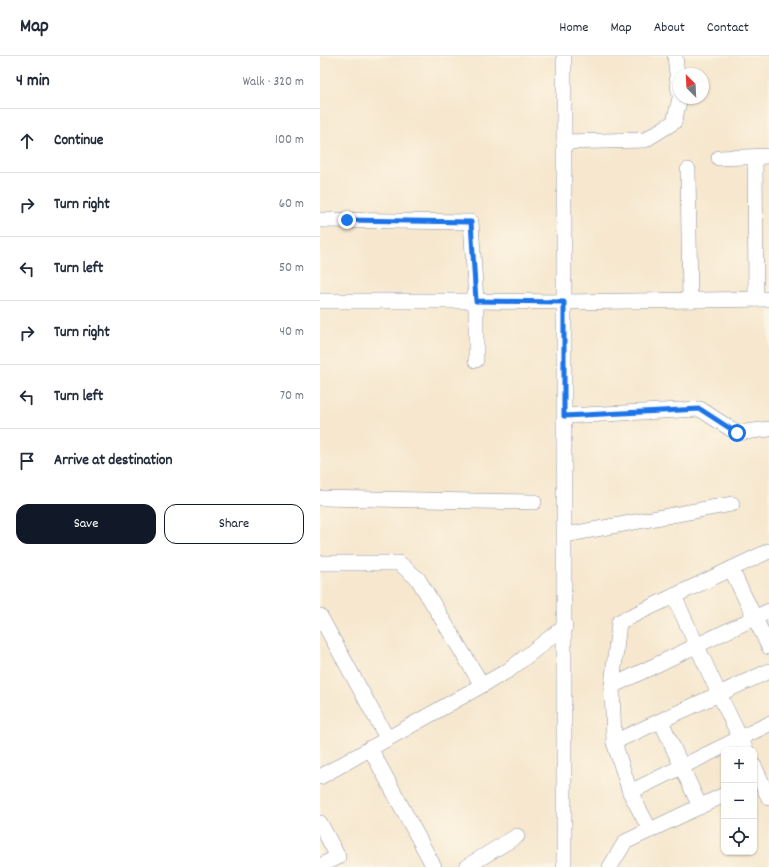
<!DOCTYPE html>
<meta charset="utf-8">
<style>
:root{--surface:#fff;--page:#f6f6f7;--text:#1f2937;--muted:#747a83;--line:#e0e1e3;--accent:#111827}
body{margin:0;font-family:Dekko,sans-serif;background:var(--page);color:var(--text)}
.controls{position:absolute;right:12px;bottom:12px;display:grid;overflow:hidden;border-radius:8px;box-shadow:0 1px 3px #0004}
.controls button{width:36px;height:36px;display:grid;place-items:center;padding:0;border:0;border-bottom:1px solid var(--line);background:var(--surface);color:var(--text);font:20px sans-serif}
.compass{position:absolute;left:353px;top:12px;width:36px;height:36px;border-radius:50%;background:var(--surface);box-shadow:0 1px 3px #0004;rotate:336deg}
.stop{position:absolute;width:12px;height:12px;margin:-9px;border:3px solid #1a73e8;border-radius:50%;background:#fff}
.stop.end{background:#1a73e8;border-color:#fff;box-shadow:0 1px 4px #0008}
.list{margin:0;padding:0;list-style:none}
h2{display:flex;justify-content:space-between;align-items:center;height:52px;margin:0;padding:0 16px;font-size:17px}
h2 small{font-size:13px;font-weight:400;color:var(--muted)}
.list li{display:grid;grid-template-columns:26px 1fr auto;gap:12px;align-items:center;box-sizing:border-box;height:64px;padding:0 16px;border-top:1px solid var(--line)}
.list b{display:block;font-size:15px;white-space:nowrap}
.list em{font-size:13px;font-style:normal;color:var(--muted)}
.actions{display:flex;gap:8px;padding:12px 16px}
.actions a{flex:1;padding:9px 0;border:1px solid var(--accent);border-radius:12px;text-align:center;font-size:14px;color:var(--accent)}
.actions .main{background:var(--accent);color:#fff}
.icon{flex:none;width:22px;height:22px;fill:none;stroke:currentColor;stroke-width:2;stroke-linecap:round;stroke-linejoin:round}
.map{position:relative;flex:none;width:449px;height:811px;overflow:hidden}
header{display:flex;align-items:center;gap:24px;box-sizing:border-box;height:56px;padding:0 20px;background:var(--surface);border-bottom:1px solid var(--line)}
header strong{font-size:19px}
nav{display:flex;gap:22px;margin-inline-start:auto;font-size:14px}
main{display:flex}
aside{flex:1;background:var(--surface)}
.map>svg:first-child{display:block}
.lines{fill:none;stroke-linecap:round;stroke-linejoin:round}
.minor-casing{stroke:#888b96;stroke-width:16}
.minor{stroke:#fff;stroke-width:15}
.route{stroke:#1a73e8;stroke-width:5}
</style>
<header>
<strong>Map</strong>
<nav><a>Home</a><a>Map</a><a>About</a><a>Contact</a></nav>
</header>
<main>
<aside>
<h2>4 min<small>Walk · 320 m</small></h2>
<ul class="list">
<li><svg class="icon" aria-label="ahead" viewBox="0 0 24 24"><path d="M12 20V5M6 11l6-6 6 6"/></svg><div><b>Continue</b></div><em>100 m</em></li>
<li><svg class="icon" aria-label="right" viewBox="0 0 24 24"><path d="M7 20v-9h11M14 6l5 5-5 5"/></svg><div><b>Turn right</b></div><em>60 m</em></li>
<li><svg class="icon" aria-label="left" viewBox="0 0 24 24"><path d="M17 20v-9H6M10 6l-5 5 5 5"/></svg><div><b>Turn left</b></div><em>50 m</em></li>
<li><svg class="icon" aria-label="right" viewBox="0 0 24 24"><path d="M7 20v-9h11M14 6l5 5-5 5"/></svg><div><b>Turn right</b></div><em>40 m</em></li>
<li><svg class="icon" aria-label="left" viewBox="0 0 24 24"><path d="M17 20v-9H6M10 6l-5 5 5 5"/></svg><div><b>Turn left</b></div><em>70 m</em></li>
<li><svg class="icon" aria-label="arrive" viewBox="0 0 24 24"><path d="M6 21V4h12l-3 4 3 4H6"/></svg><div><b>Arrive at destination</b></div></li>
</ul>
<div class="actions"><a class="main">Save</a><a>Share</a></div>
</aside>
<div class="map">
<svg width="449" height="811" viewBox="0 0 449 811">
<rect width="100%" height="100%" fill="#fcf5e5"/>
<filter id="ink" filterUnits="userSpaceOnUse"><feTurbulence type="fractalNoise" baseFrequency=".025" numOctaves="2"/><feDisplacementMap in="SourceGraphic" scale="8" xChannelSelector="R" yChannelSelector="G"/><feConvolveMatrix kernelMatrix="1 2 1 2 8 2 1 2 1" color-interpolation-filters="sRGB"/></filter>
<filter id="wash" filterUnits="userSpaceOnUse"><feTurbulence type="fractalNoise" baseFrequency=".012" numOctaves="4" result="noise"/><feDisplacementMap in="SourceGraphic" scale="16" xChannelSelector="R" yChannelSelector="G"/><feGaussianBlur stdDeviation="0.9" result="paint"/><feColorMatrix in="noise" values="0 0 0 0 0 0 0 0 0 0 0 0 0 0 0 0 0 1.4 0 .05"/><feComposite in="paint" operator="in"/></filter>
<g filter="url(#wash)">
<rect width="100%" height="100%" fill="#f6e7ce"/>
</g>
<g filter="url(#ink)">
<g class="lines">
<g class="minor-casing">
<g id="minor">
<path d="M355,0L359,36"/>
<path d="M244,86L325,84L354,66L360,42"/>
<path d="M435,101L436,243"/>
<path d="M399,102L449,100"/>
<path d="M368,114L370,244"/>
<path d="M0,164L151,166L156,245V304"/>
<path d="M0,245H156L244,246L449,243"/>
<path d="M245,360L380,353L417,377L449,373"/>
<path d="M0,442L214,446"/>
<path d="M245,479L412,448"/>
<path d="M0,507H79L98,523L162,629"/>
<path d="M411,513L449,591"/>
<path d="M354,540L399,638L426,694"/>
<path d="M0,560L67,682"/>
<path d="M292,630L449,555"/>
<path d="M341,665L380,751"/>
<path d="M294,686L449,615"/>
<path d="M50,692L114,811"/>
<path d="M434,710L449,742"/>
<path d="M0,721L189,614L245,570"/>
<path d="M310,736L449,668"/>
<path d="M0,767L18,801L0,810"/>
<path d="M330,774L310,736L294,686L292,630L299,566L449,495"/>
<path d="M146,811L197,780"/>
<path d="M244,811V0"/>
<path d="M290,811L305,786L404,739"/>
</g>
</g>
<use href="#minor" class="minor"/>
</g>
</g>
<g class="lines" filter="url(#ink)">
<path class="route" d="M27,164L151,166L156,245L244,246V360L380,353L417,377"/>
</g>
</svg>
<div class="controls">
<button>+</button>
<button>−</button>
<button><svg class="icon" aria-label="locate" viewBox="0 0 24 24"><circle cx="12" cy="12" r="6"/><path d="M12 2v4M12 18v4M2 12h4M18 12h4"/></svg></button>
</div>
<svg class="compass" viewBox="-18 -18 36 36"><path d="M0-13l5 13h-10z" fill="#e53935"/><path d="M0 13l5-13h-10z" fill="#747a83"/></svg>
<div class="stop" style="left:417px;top:377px"></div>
<div class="stop end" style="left:27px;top:164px"></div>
</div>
</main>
